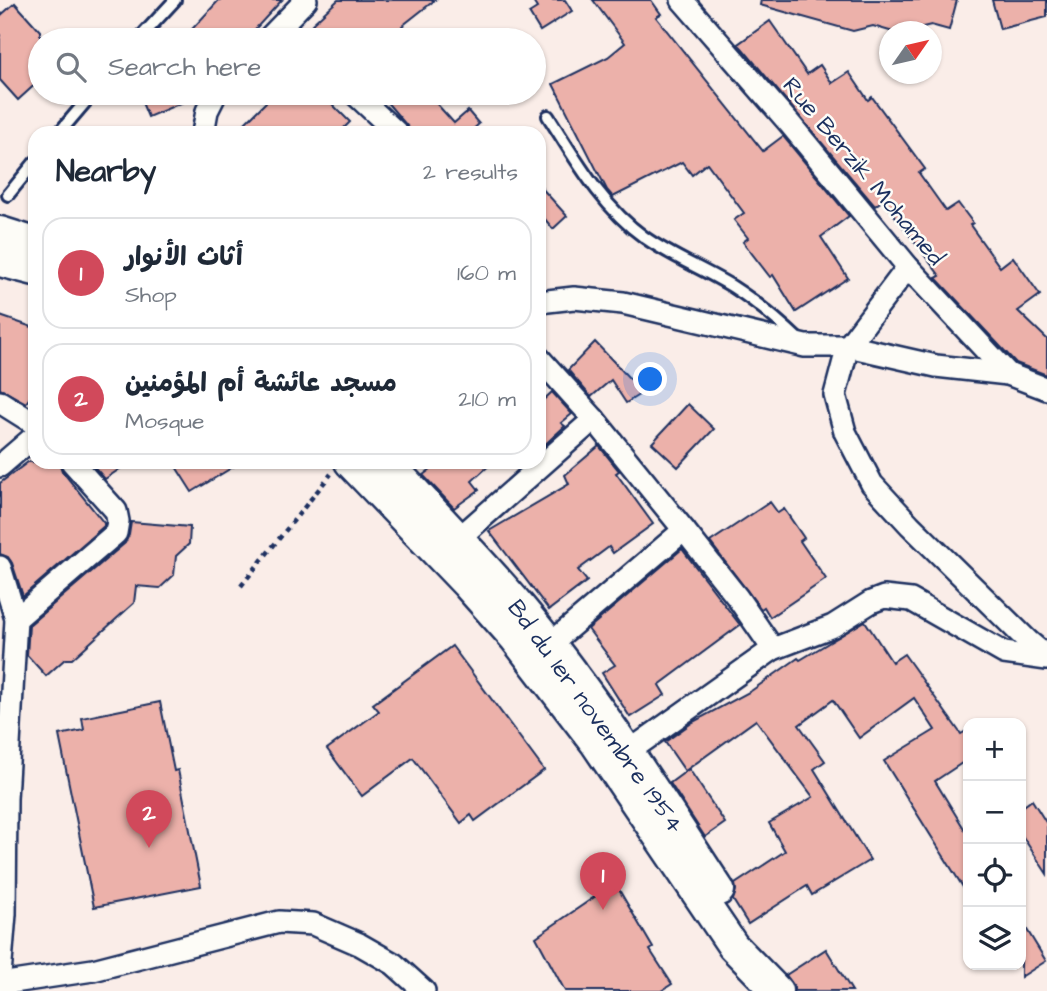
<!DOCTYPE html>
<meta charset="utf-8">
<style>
:root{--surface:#fff;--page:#f2f2f3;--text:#1f2937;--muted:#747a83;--line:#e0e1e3;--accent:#d1495b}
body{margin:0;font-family:"Architects Daughter","Playpen Sans Arabic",sans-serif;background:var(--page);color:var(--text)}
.controls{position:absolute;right:21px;bottom:21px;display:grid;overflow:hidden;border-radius:14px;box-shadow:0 2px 5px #0004}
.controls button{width:63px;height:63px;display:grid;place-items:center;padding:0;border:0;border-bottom:2px solid var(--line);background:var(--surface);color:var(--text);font:35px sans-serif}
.compass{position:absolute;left:879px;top:21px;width:63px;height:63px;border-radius:50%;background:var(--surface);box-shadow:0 2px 5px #0004;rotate:56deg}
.you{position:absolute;left:651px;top:380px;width:24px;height:24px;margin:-18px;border:5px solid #fff;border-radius:50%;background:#1a73e8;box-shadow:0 0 0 10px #1a73e833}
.badge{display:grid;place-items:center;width:46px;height:46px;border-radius:50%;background:var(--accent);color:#fff;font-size:23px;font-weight:700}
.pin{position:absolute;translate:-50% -58px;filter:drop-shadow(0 2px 4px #0008)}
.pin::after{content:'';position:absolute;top:37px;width:24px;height:21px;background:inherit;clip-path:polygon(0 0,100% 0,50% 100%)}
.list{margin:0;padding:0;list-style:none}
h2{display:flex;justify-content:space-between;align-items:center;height:91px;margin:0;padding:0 28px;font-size:30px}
h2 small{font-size:23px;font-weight:400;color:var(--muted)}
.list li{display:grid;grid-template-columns:46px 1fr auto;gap:21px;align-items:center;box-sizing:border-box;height:112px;margin:0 14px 14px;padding:0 14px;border:2px solid var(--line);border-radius:21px}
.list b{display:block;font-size:26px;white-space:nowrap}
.list p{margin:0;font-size:23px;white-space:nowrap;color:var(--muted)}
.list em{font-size:23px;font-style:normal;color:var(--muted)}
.icon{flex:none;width:38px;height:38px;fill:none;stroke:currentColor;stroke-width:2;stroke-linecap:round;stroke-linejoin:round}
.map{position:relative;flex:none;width:1047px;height:991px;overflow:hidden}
.search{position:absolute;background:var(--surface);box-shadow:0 2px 5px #0004;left:28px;top:28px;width:518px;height:77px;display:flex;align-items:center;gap:18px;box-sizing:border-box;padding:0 24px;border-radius:38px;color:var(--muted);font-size:26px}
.panel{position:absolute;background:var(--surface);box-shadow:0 2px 5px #0004;left:28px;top:126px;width:518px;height:343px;border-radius:21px}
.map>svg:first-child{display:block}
.building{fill:#ecb1aa;stroke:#1b2f5e;stroke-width:2}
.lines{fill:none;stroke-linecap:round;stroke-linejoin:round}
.lane-casing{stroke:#1b2f5e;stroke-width:16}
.street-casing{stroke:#1b2f5e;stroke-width:26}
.secondary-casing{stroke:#1b2f5e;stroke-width:35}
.path{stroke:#1b2f5e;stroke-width:4.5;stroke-dasharray:5 5;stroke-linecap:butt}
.lane{stroke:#fdfcf7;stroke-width:10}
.street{stroke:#fdfcf7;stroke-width:21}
.secondary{stroke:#fdfcf7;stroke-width:30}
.labels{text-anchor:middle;stroke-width:5;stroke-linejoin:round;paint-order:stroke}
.street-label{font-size:24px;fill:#1b2f5e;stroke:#fdfcf7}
</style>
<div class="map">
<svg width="1047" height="991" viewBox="0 0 1047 991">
<rect width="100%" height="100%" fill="#faede8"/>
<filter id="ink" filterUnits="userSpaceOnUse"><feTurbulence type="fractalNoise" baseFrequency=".0143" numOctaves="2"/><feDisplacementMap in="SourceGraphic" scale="14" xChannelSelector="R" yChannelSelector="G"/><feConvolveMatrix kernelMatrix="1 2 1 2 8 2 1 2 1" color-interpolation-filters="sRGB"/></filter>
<g filter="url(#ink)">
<g class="building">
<path d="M219,0H282L245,40H182Z"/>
<path d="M338,0H435L402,26L411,40H326L312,24Z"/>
<path d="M532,0H565L572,11L540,31L529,13L537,8Z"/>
<path d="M593,0H651L661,14L656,17L763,151L783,136L849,216L821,237L848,278L796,312L773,275L770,277L743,242L748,238L734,220L744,213L707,163L692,175L682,162L613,197L607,190L553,84L608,57L625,43Z"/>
<path d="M761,0H957L949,30L931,25L902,32H893L873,26L853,31L760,5Z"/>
<path d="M992,0H1047V17L1000,29Z"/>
<path d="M15,3L40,31V80L18,100L0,80V16Z"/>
<path d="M770,21L807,74L820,65L832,83L849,72L868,100L872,97L925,169L919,173L946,211L958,203L973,223L970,225L1000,267L1013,257L1040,295L1018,311L1047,339V375L1016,363L936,278L940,276L883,200L875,206L742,48L738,44Z"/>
<path d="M138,93H201L200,95L148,117Z"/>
<path d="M275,93H321L350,122L339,133H235Z"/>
<path d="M379,93H427L454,123L468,111L479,124L469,133H413Z"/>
<path d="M539,185L567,216L553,229L539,212Z"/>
<path d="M0,316L35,328V390L26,403L0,389Z"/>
<path d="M595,342L630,379L641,372L650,388L626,403L611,380L591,397L568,370Z"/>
<path d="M552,392L572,414L561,423L565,426L539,450V404Z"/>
<path d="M688,404L714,429L678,467L652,443Z"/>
<path d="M599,446L619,471L616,473L653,524L613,553L609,547L578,570L587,581L549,610L489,531L569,484L565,475Z"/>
<path d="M28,462H59L62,471L104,523V526L23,596L12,563L8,557L0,554V483Z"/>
<path d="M90,462H130L105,479Z"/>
<path d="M173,462H241L192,492Z"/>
<path d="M440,462H493L472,481L479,490L454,508L423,475Z"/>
<path d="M770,502L778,513L784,509L804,538L800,541L826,579L770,617L764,607L761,609L710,542Z"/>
<path d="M131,522L190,527L189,544L176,556L174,575L160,588L136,586L134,603L72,659H65L46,676L27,655L29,625L125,543L129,535Z"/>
<path d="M682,549L740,625L659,685L665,695L630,717L602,673L615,665L588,629Z"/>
<path d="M865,621L892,662L904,654L961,734L968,730V759L935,781L968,835V895L884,761L935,730L914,698L859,738L833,700L799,725L825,761L814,769L870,860L812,895L807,886L748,924L733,900L736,890L735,884L785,851L769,823L813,797L756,720L685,771L665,742L693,722L751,691L798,658L800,660Z"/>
<path d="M452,646L544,770L475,821L471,815L461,823L413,758L362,796L327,749L379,711L373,704Z"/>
<path d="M160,702L174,771L178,770L201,886L94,907L59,735L84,730L82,718Z"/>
<path d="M689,769L725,823L705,837L670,783Z"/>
<path d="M1032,800L1047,824V874L1021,834V808Z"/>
<path d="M615,883L653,948L650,950L672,984L661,991H565L536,937Z"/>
<path d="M1021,920L1046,961L1021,977Z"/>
<path d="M826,949L852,991H794V986L786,975Z"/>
</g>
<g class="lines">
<g class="lane-casing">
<g id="lane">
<path d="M138,40L175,0"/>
<path d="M548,116C576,160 602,207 644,237C672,257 704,269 733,287C758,303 779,321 800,341"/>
<path d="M59,133L93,93"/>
<path d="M8,195L35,162"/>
</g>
</g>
<g class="street-casing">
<g id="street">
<path d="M682,0L790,124L908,267L1008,374"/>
<path d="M282,26L297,40"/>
<path d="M267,40L306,0"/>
<path d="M354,93L397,133"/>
<path d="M203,133L207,111L216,93"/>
<path d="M908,267L848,346L835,395L845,432L872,484L910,525L1028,641L1047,657"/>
<path d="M539,302L574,298L623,303L805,346H848L936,366L1008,374L1047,389"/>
<path d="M539,358L594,419"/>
<path d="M0,402L35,424"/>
<path d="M0,466L35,436"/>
<path d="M458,539L594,419L684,530L737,597L773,649"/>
<path d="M0,567L16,619L6,799L5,914L0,975"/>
<path d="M16,619L116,533L118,521L116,511L72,462"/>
<path d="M549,645L684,530"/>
<path d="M628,752L773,649L833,626L871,602L884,597L911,600L1004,653L1047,659"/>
<path d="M0,984L93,970L279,922L313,924L359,944L394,964L424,991"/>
</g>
</g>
<g class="secondary-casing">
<g id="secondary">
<path d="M0,232L35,243"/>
<path d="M0,261L35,270"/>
<path d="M350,462L467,584L515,638L595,742L733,946L777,991"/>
<path d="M387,462C431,510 477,557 520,607C594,695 656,794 719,890"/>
</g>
</g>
<path class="path" d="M241,586L331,474"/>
<use href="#lane" class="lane"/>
<use href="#street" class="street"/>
<use href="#secondary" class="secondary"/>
</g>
</g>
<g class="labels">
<g class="street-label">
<text transform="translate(864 171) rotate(50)" y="8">Rue Berzik Mohamed</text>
<text transform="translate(596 716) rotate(54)" y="8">Bd du 1er novembre 1954</text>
</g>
</g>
</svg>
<div class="controls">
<button>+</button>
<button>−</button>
<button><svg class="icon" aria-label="locate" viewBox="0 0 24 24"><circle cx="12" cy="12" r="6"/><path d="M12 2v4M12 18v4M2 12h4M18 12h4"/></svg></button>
<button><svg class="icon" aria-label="layers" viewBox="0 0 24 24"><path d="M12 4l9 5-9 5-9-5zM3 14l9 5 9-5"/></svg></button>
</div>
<svg class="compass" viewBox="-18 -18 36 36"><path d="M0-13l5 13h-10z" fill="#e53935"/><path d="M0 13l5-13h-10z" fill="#747a83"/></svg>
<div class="you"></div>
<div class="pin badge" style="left:603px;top:910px">1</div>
<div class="pin badge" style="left:149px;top:848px">2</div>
<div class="search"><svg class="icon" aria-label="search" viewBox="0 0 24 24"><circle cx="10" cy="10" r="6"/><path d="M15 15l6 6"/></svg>Search here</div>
<section class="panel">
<h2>Nearby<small>2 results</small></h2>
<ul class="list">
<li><span class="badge">1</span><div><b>أثاث الأنوار</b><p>Shop</p></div><em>160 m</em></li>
<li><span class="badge">2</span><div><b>مسجد عائشة أم المؤمنين</b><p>Mosque</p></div><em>210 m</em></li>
</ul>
</section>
</div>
